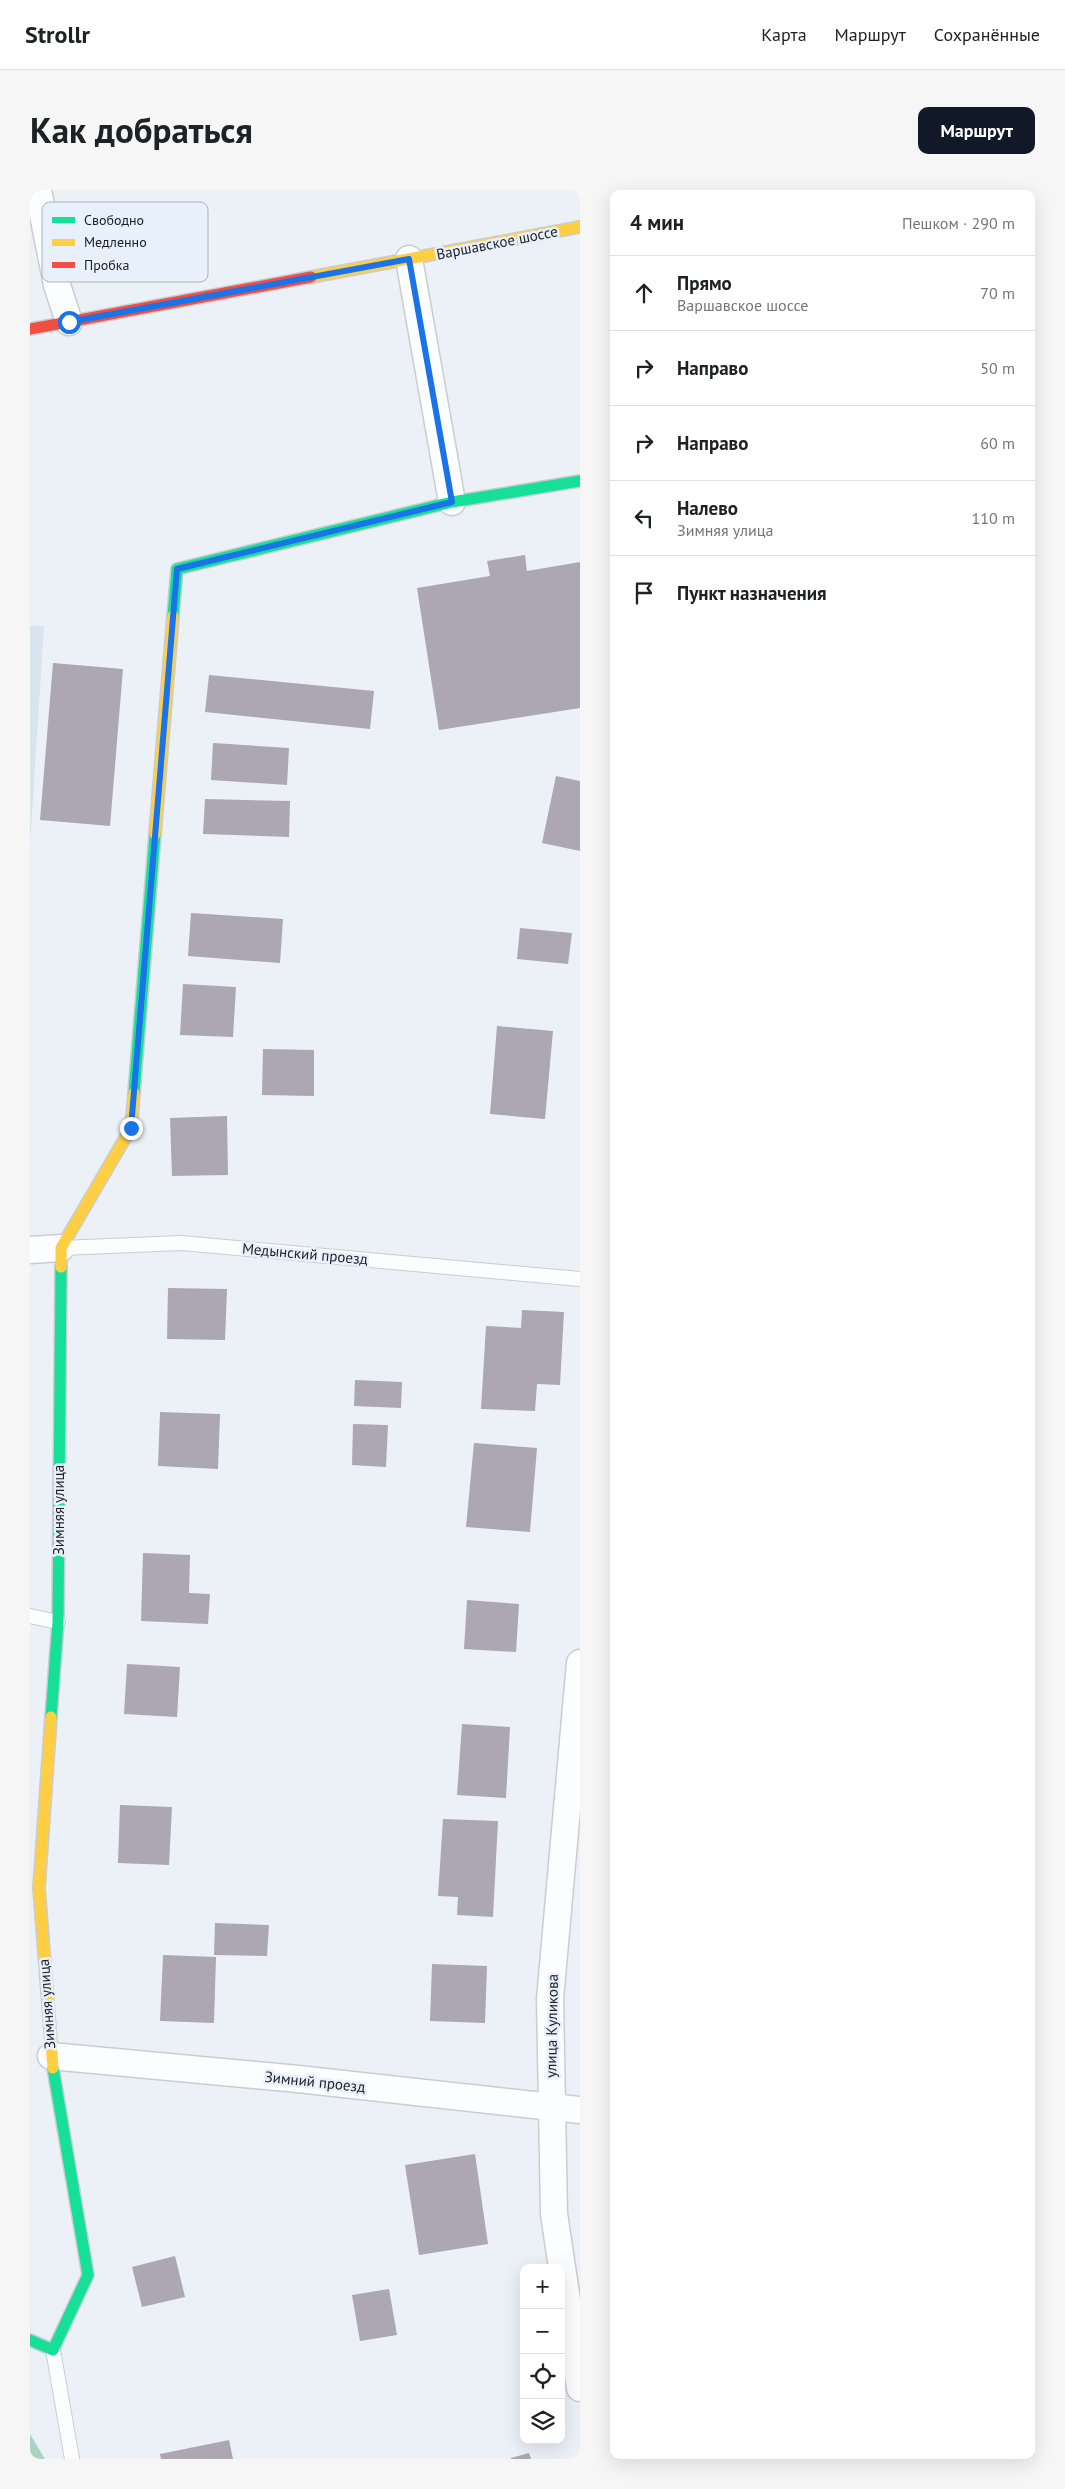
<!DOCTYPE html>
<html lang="ru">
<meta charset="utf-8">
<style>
:root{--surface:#fff;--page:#f6f6f6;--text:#202124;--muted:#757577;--line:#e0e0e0;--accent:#111827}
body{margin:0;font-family:"PT Sans",sans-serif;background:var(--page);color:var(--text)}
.controls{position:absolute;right:15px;bottom:15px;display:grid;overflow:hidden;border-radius:10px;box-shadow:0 5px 20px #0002}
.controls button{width:45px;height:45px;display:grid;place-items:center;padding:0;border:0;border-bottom:1px solid var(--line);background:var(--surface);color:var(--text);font:25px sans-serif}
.stop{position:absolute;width:15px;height:15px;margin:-11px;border:4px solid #1a73e8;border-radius:50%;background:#fff}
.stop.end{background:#1a73e8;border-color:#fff;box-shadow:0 1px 5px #0008}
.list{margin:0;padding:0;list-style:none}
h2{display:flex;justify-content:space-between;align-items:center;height:65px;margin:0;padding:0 20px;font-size:21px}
h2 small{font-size:16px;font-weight:400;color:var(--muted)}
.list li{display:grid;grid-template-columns:32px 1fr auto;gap:15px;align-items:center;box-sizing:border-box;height:75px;padding:0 20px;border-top:1px solid var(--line)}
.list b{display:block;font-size:19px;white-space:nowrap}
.list p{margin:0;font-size:16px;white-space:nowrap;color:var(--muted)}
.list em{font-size:16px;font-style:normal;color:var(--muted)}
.icon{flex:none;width:28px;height:28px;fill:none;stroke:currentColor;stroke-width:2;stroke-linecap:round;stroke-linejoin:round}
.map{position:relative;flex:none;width:550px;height:2269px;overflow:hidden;border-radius:10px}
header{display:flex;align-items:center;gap:30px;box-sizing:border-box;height:70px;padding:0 25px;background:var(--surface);border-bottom:1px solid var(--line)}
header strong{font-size:24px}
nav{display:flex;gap:28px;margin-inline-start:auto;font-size:18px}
.intro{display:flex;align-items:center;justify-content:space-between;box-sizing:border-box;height:120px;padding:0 30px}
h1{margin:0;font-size:35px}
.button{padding:12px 22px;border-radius:10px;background:var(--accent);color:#fff;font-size:18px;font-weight:700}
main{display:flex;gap:30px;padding:0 30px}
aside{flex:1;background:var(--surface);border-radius:10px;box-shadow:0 5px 20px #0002}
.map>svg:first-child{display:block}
.built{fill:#dae4ef}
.forest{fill:#a9d4c3}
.building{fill:#aca7b3}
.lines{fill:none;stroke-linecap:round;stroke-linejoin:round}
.lane-casing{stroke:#c9cdd2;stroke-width:16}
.street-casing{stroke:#c9cdd2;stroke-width:29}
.fast-casing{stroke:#c9cdd2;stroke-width:14}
.slow-casing{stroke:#c9cdd2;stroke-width:14}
.jam-casing{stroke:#c9cdd2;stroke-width:14}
.lane{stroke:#fcfdfe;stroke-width:14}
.street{stroke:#fcfdfe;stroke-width:26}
.fast{stroke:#16e098;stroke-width:11}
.slow{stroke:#ffcf43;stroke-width:11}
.jam{stroke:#f24e42;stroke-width:11}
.route{stroke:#1a73e8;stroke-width:6}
.labels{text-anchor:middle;stroke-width:5;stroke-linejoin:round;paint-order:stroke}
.street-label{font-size:15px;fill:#1c1f23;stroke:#e8f1fb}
.key{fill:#e8f1fb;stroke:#abb2ba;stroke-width:1}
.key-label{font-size:14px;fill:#1c1f23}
</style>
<header>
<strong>Strollr</strong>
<nav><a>Карта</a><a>Маршрут</a><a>Сохранённые</a></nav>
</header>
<div class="intro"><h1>Как добраться</h1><a class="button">Маршрут</a></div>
<main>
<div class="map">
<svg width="550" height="2269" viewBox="0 0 550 2269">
<rect width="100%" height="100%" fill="#ecf1f7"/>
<path class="built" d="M0,436H14L0,657Z"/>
<path class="forest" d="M0,2244L15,2269H0Z"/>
<g class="building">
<path d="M495,365L497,381L550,372V518L409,540L387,398L460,386L457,371Z"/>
<path d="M23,473L93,479L80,636L10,630Z"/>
<path d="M179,485L344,501L340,539L175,522Z"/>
<path d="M183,553L259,558L257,595L181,590Z"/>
<path d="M526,586L550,591V661L512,653Z"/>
<path d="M175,609L260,611L259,647L173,644Z"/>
<path d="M161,723L253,729L250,773L158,766Z"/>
<path d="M490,738L542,743L538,774L487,769Z"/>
<path d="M153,794L206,797L203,847L150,845Z"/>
<path d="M467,836L523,841L515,929L460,924Z"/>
<path d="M233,859L284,860V906L232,905Z"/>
<path d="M197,926L198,985L142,986L140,928Z"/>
<path d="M138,1098L197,1099L195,1150L137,1149Z"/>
<path d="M492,1120L534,1122L530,1195L507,1194L505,1221L451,1219L456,1136L491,1138Z"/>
<path d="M325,1190L372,1192L371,1218L324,1216Z"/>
<path d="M130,1222L190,1224L188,1279L128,1276Z"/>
<path d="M323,1234L358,1235L356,1277L322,1275Z"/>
<path d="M444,1253L507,1258L500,1342L436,1337Z"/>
<path d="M113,1363L160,1365L159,1403L180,1404L178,1434L111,1431Z"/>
<path d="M437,1410L489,1414L486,1462L434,1459Z"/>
<path d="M97,1474L150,1477L147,1527L94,1524Z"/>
<path d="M432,1534L480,1537L476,1608L427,1605Z"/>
<path d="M90,1615L142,1617L139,1675L88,1673Z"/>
<path d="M413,1629L468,1631L463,1727L427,1725L428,1707L408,1706Z"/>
<path d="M185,1733L239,1735L237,1766L184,1765Z"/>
<path d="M133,1765L186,1767L184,1833L130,1831Z"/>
<path d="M402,1774L457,1776L455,1833L400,1831Z"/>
<path d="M445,1964L458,2054L389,2065L375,1975Z"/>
<path d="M145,2066L155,2107L112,2117L102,2077Z"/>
<path d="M359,2099L367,2145L330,2151L322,2105Z"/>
<path d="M199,2250L203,2269H131L130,2264Z"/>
<path d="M499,2263L501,2269H481V2268Z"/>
</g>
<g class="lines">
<g class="lane-casing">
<g id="lane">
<path d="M31,1058L152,1053L550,1089"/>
<path d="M0,1426L28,1432"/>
<path d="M23,2160L42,2269"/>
</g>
</g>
<g class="street-casing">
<g id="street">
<path d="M8,0L27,95L39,132"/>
<path d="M379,69L422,312"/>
<path d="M0,1060L31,1058"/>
<path d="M550,1473L520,1809L524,2024L550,2198"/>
<path d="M21,1866L268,1889L550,1920"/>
</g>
</g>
<g class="fast-casing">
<g id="fast">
<path d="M143,426L147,379L422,312L550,291"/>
<path d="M104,903L125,644"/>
<path d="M21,1527L28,1432L31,1077"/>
<path d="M0,2150L23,2160L58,2085L23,1878"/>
</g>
</g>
<g class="slow-casing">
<g id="slow">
<path d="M281,87L550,37"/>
<path d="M125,644L143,426"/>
<path d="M31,1077V1058L101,938L104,903"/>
<path d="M21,1527L9,1698L23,1878"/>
</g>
</g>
<g class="jam-casing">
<path id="jam" d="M0,139L281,87"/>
</g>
<use href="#lane" class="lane"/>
<use href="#street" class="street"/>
<use href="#fast" class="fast"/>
<use href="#slow" class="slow"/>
<use href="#jam" class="jam"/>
</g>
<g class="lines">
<path class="route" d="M39,132L379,69L422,312L147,379L101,938"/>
</g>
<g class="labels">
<g class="street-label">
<text transform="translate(467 53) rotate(-11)" y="5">Варшавское шоссе</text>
<text transform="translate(275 1064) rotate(5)" y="5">Медынский проезд</text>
<text transform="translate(29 1320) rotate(-90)" y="5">Зимняя улица</text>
<text transform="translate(17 1814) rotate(-94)" y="5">Зимняя улица</text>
<text transform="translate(522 1836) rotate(-89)" y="5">улица Куликова</text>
<text transform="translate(285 1892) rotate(6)" y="5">Зимний проезд</text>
</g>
</g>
<rect x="12" y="12" width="166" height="80" rx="8" class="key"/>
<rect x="22" y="27" width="23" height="6" fill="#16e098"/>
<rect x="22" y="49" width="23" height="7" fill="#ffcf43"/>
<rect x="22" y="72" width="23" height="6" fill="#f24e42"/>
<g class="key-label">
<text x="54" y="35">Свободно</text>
<text x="54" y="57">Медленно</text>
<text x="54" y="80">Пробка</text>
</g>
</svg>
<div class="controls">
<button>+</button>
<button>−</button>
<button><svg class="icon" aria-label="locate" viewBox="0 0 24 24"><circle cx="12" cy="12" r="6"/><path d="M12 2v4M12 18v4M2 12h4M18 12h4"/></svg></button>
<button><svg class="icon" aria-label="layers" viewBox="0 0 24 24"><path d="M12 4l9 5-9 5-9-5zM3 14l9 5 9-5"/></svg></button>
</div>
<div class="stop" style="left:39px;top:132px"></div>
<div class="stop end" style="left:101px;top:938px"></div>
</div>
<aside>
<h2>4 мин<small>Пешком · 290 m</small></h2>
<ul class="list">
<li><svg class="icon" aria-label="ahead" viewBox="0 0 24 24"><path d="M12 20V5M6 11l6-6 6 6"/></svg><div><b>Прямо</b><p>Варшавское шоссе</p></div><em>70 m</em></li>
<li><svg class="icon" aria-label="right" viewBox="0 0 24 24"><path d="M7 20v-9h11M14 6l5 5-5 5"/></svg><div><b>Направо</b></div><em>50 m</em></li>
<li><svg class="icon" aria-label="right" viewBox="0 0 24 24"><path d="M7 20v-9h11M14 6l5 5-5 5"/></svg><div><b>Направо</b></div><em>60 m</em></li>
<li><svg class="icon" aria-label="left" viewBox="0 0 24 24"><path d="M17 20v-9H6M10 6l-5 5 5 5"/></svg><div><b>Налево</b><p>Зимняя улица</p></div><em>110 m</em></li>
<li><svg class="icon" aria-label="arrive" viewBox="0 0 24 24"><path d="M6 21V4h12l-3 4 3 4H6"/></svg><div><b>Пункт назначения</b></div></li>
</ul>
</aside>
</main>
